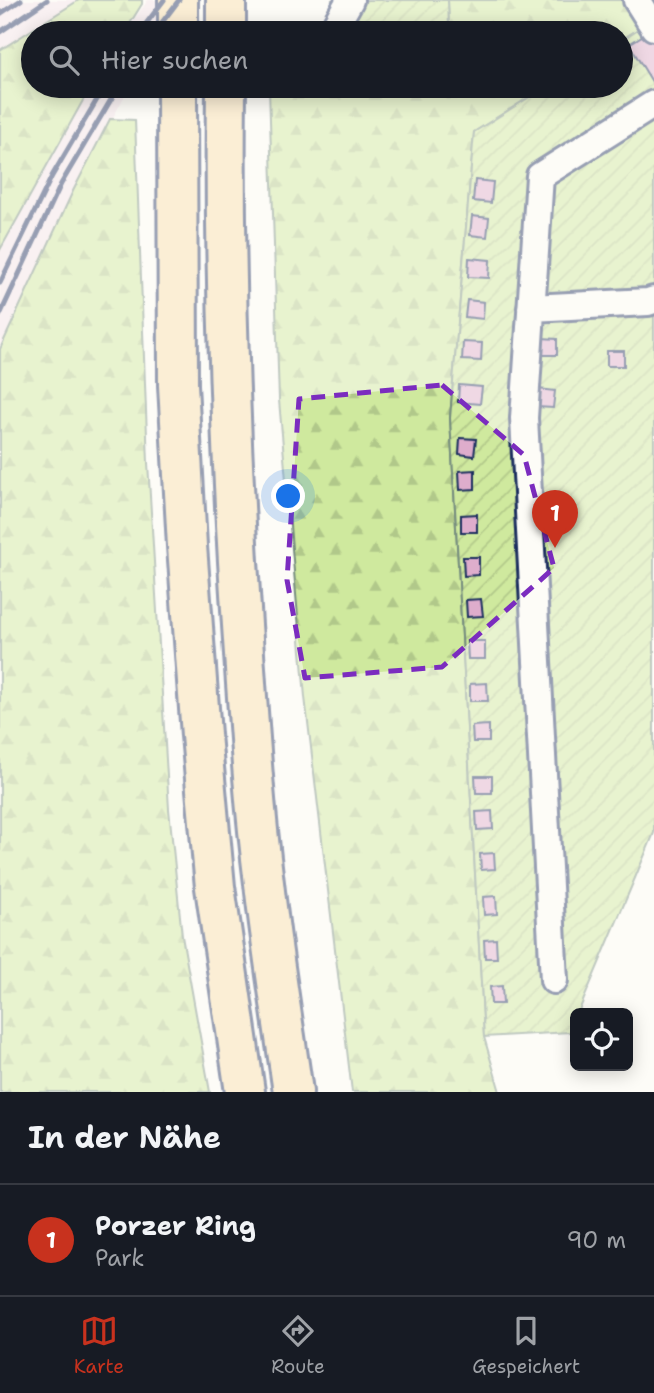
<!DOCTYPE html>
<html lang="de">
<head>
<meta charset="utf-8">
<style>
  :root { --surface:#171b24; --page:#20242c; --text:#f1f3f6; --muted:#9ea1a6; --line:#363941; --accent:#c8321e }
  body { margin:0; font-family:"Shantell Sans",sans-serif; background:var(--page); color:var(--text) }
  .controls { position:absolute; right:21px; bottom:21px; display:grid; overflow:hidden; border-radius:10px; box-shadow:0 4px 18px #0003 }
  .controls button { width:63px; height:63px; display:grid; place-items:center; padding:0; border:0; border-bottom:2px solid var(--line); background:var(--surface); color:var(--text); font:35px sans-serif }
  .you { position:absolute; left:289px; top:497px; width:24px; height:24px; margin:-18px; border:5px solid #fff; border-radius:50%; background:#1a73e8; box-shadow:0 0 0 10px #1a73e833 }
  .badge { display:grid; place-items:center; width:46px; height:46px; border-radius:50%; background:var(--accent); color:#fff; font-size:23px; font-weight:700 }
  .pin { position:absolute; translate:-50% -58px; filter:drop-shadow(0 2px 4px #0008) }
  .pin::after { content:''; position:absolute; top:37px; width:24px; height:21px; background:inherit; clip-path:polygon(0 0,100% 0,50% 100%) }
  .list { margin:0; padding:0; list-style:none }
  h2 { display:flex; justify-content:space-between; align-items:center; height:91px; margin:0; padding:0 28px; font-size:30px }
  h2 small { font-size:23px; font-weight:400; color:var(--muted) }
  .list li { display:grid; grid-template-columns:46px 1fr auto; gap:21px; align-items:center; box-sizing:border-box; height:112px; padding:0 28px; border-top:2px solid var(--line) }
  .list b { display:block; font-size:26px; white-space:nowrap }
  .list p { margin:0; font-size:23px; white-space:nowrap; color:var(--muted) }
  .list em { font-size:23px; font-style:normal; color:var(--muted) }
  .icon { flex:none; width:38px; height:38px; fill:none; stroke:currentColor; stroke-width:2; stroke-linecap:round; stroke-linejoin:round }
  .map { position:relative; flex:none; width:654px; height:1092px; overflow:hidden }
  .search { position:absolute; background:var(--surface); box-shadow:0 4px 18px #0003; left:21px; right:21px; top:21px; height:77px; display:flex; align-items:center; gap:18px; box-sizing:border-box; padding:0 24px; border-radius:38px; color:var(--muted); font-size:26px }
  .sheet { height:203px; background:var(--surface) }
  nav { display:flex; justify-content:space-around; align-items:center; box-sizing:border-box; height:98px; border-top:2px solid var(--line); background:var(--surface); font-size:19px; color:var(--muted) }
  nav a { display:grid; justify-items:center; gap:4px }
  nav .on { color:var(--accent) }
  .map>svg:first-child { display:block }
</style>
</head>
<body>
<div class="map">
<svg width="654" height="1092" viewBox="0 0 654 1092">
  <defs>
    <pattern id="forest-firs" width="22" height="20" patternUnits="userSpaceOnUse" patternTransform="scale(1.75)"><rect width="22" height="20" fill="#cfe99e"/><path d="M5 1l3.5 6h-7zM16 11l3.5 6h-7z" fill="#b1c88a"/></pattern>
    <pattern id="garden-furrows" width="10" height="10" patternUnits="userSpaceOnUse" patternTransform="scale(1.75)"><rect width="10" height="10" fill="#cfe99e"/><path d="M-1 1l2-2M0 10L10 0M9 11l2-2" fill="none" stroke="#b1c88a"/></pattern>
  </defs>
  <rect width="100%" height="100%" fill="#fdfcf7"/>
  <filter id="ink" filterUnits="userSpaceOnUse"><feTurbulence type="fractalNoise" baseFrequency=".0143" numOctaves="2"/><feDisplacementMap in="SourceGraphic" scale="14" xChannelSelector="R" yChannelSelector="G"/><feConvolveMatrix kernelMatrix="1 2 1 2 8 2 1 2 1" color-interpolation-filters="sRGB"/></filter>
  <g filter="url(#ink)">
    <path fill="#f4e4ea" d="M0,0H79L0,50Z
      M148,0H192L166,33H124Z
      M91,86H130L73,191L0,349V250Z"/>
    <path fill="url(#forest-firs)" stroke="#758c7e" stroke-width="2" d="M79,0H142V4L124,33H33V86H91L0,250V50Z
      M448,0H654V19L621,40V33H434L449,28Z
      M278,86H547L474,132L450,418L484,1037L500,1092H352L305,697L279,400L269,89Z
      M110,119L135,120L148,463L169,809L182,936L210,1092H0V349L73,191Z"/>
    <path fill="url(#garden-furrows)" stroke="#758c7e" stroke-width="2" d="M332,0H448L449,28L434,33H339Z
      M654,19V833L578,1013H575L570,1032L484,1037L450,418L474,132L547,86H621V40Z"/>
    <path fill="#deadcc" stroke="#1b2f5e" stroke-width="2" d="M650,31L654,38V85L629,44Z
      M475,180L493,182L491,203L473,201Z
      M472,216L489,218L487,237L470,235Z
      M469,258L490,260L489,278L468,277Z
      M467,300L484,302L483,319L465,317Z
      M541,338L557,339V355H540Z
      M463,342L482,343L481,361L462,360Z
      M607,351H624V366H607Z
      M459,385L482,387L480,404L458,402Z
      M538,389L555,391L553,408L537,407Z
      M460,438L476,439L474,456L459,454Z
      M475,470V489L460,490L459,471Z
      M477,514V532H461V515Z
      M463,557H479V575L464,576Z
      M481,599L483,616L467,617L466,600Z
      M467,641H485V659H468Z
      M487,683L488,701H470V684Z
      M489,725V742H473L472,726Z
      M475,776H492V793H476Z
      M492,811L493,829L477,830L476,812Z
      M494,853L495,869L481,870L480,854Z
      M496,896L497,914L484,915L483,897Z
      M496,939L497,958H485L484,940Z
      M502,986L503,1004H491L490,987Z"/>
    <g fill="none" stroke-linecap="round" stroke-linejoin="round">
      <defs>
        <path id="minor" d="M637,0L654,27
          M337,23L350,0
          M531,308L648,302L654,300
          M554,980L524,418L540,176L654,104"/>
        <path id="highway" d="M178,33V0
          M226,33V0
          M177,86L178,385L187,546L201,735L215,887L245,1092
          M226,86C224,266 230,445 242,625C248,710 253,797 264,883C272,953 283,1022 293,1092"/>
      </defs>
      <use href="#minor" stroke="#1b2f5e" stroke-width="32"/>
      <use href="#highway" stroke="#1b2f5e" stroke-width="44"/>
      <use href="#minor" stroke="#fdfcf7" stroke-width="26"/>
      <use href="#highway" stroke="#f8deab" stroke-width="38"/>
      <path stroke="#1b2f5e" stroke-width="5" d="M0,14L21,0
        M0,32L47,0
        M139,33L164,0
        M154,33L179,0
        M0,283L52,176L105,86
        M0,315L61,184L119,86"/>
    </g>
  </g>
  <path d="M0 0H654V1092H0ZM442,385L524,455L554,568L442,667L305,678L287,580L299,399Z" fill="#fdfcf7" fill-opacity=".55" fill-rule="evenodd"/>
  <path fill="none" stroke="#7b2cbf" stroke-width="5" stroke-dasharray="14 9" stroke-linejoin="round" d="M442,385L524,455L554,568L442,667L305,678L287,580L299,399Z"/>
</svg>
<div class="controls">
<button><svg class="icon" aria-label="locate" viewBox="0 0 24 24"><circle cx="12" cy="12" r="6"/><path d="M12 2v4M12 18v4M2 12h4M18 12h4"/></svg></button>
</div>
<div class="you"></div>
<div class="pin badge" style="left:555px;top:548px">1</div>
<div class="search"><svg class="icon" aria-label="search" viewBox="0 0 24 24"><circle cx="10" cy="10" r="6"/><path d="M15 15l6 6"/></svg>Hier suchen</div>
</div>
<section class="sheet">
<h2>In der Nähe<small></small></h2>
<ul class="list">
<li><span class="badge">1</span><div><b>Porzer Ring</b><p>Park</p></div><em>90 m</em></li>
</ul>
</section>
<nav>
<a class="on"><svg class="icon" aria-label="map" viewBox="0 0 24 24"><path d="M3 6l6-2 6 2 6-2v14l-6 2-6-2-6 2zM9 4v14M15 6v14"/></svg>Karte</a>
<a><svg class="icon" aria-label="directions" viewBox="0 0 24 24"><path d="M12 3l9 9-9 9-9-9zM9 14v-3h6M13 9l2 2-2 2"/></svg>Route</a>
<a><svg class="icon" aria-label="saved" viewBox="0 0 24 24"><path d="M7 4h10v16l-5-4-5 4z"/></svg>Gespeichert</a>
</nav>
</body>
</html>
